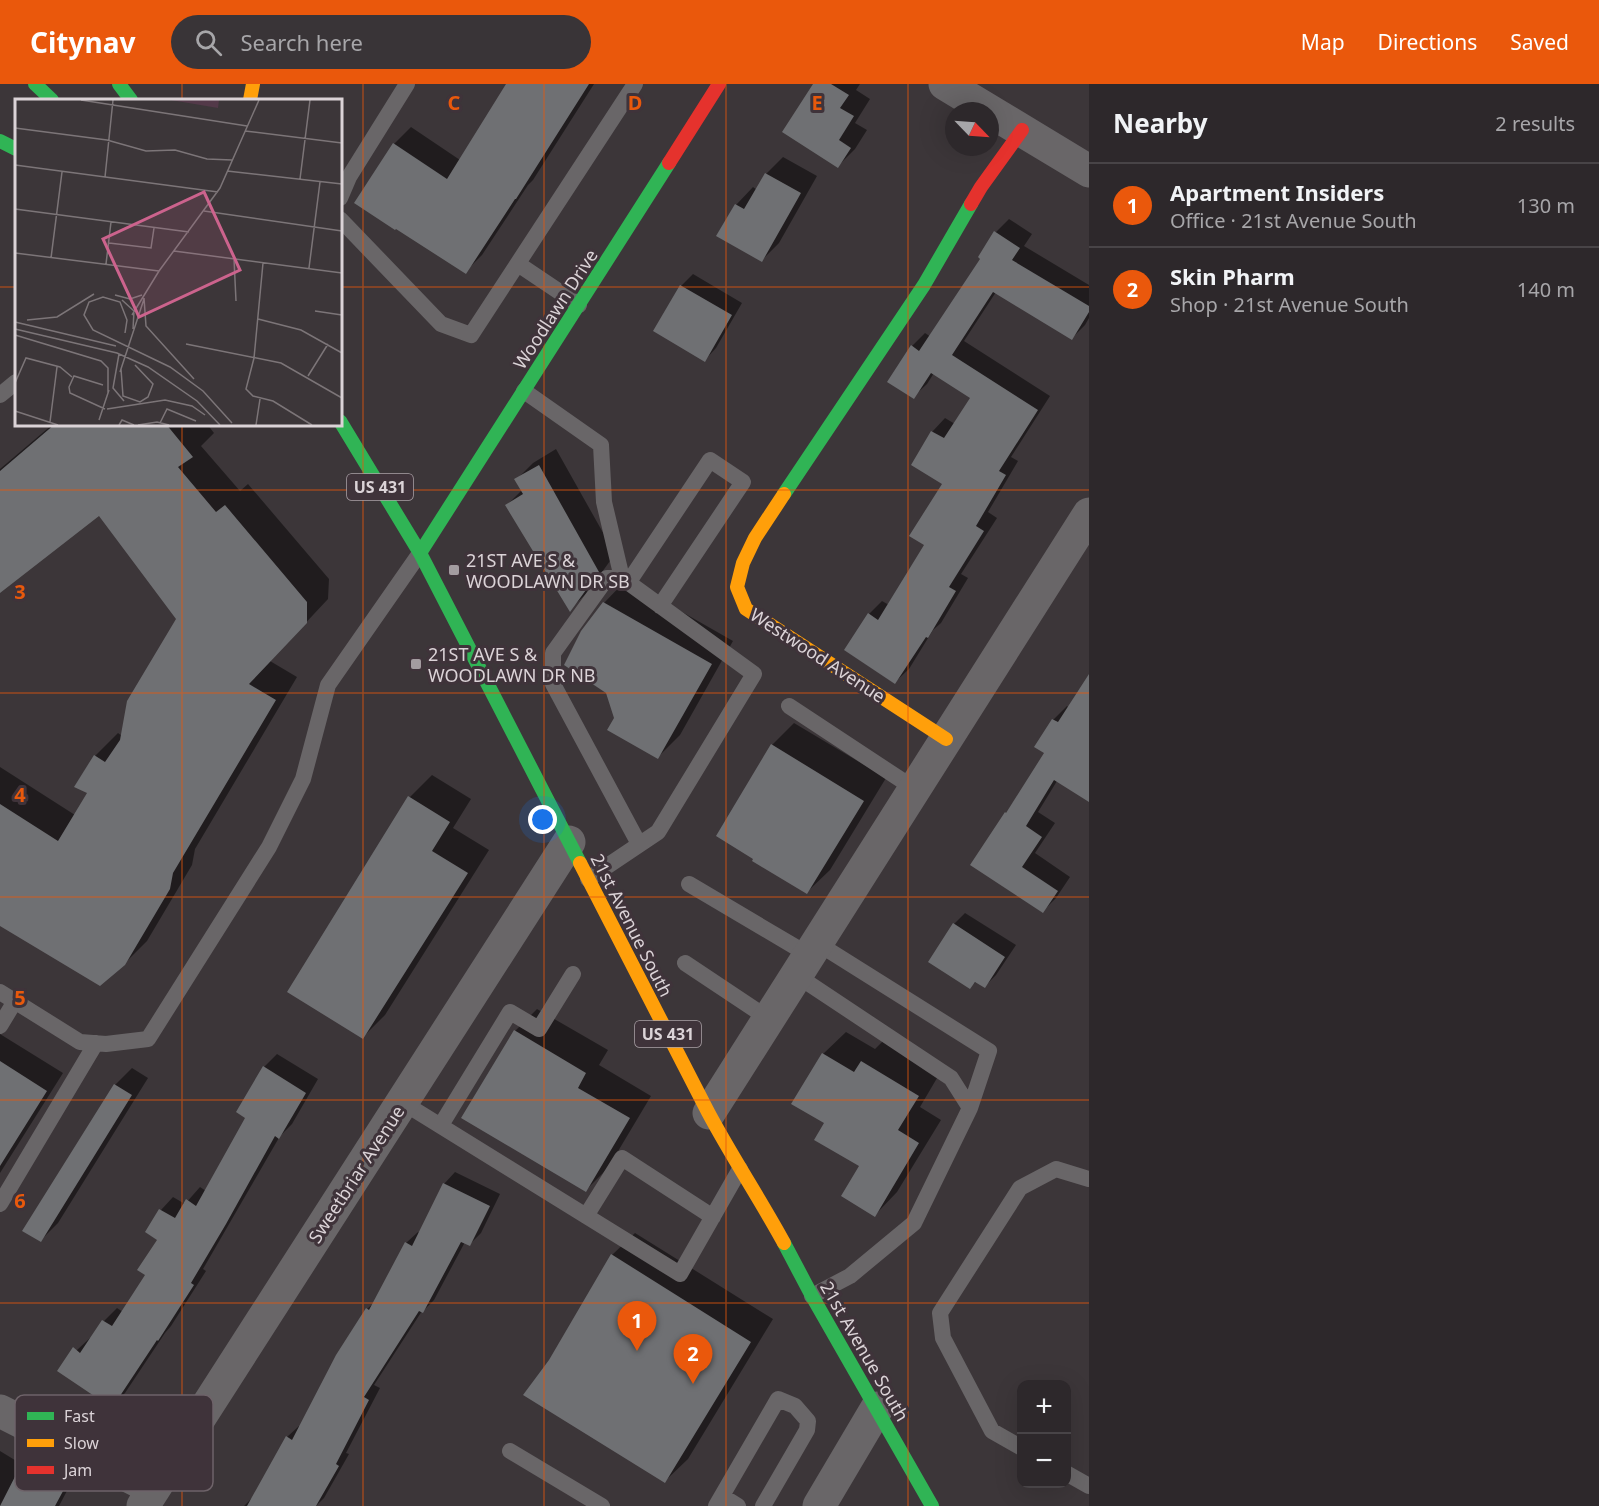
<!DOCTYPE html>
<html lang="en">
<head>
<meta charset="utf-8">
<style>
  :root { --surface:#2d282b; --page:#393437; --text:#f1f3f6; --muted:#a7a6a9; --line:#484447; --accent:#ea580c }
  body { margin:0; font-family:"Noto Sans",sans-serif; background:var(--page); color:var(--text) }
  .controls { position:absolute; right:18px; bottom:18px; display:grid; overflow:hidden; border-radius:12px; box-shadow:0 6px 24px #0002 }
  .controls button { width:54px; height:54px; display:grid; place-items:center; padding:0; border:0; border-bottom:2px solid var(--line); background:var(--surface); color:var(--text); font:30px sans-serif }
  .compass { position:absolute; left:945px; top:18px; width:54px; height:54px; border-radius:50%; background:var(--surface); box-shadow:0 6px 24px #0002; rotate:115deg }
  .you { position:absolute; left:543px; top:736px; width:21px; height:21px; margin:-15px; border:4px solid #fff; border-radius:50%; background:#1a73e8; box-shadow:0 0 0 9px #1a73e833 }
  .badge { display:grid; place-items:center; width:39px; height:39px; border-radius:50%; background:var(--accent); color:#fff; font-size:20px; font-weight:700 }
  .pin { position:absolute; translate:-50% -50px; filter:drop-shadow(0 2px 3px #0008) }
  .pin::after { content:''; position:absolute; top:32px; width:21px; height:18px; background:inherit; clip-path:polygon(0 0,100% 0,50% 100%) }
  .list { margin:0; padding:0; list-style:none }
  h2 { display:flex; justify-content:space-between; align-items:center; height:78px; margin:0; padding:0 24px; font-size:26px }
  h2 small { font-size:20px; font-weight:400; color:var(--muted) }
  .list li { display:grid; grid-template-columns:39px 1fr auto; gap:18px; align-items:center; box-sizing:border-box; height:84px; padding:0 24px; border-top:2px solid var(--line) }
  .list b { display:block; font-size:22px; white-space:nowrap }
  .list p { margin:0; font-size:20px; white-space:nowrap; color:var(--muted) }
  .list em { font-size:20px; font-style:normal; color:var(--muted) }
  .icon { flex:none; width:33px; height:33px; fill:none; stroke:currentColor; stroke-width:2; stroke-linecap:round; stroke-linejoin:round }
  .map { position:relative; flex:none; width:1089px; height:1422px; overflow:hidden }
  header { display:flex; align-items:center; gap:36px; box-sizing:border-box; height:84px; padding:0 30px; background:var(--accent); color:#fff }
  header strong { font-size:28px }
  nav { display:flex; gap:33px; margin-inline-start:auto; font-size:21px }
  .search { width:420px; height:54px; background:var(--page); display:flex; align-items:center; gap:15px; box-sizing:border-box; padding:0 21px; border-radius:33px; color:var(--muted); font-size:22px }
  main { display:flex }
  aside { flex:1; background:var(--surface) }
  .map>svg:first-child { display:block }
</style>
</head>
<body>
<header>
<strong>Citynav</strong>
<div class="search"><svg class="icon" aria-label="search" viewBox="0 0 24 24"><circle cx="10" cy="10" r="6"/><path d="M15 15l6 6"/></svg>Search here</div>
<nav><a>Map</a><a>Directions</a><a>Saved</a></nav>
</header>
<main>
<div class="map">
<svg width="1089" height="1422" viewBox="0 0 1089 1422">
  <rect width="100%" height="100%" fill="#3c3639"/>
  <path fill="#0007" d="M508,0H594L533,96L528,101L482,171L465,188L394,60L411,43L460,76Z
    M815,0H860L856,6L870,15L855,39L867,46L855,65L838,82Z
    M783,73L817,92L779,159L762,176L718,151L736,121L753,103L757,106L766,90Z
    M1009,135L1032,150L1024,162L1089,201V234L1085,241L1072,254L996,208L964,257L1050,312L1011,373L1018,377L988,428L997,434L961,490L968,494L941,539L933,546L909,585L895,598L869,530L882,517L889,521L926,461L944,399L932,348L945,334L955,340L972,313L934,289L927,300L913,313L912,262L925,249L931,253L983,175L996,148Z
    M693,190L742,219L716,264L705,276L655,247L681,202Z
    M53,340H207L214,349L201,362L240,407L248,400L329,495L328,515L270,577L297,593L195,765L192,781L147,857L124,880L0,840V683L75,731L89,709L76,702L95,672L118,649L122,652L178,535L99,430L0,507V385Z
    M556,365L615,470L587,509L570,525L507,421L522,406L516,396L533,379Z
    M626,496L733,557L680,651L658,673L615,634L604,519Z
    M1089,593V715L1057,697L1038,728L1055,739L1035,769L1070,793L1056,814L1042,828L972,781L1046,669L1036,663L1053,636L1067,622L1069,624Z
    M794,639L886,694L830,786L807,808L772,661Z
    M432,691L471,715L453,744L489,766L385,931L363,953L410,713Z
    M965,829L1016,861L996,891L985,902L977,897L970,903L954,840Z
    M537,925L608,966L599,981L651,1012L608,1084L586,1106L515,947Z
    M846,948L875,965L884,956L940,989L920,1023L941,1036L897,1108L875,1131L861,1082L826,1039L823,970Z
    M0,950L63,989L0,1089Z
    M277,970L318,995L292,1040L280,1052L203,1185L206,1187L171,1242L165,1249L125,1309L112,1322L64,1290L77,1266L90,1254H92L104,1237L117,1224L123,1228L147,1191L159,1155L147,1148L161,1126L173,1113L185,1120L200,1103L206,1107L247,1033L264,983Z
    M132,984L148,994L58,1139L41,1156L24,1146L115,1001Z
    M455,1088L500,1110L481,1149L470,1160L465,1158L434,1216L423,1227H422L374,1301L380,1304L346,1369L349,1370L324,1414L316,1422H244L254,1412L287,1353L299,1342L300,1343L367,1225L376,1217L406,1159L418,1148L420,1149L444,1100Z
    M635,1149L773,1235L688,1375L665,1397L550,1276L612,1171Z
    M38,1363L79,1384L59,1422H0V1367L23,1381L26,1374Z"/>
  <path fill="#6f7073" d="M506,0H589L516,115H515L466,190L396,145L395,146L354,119L393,59L447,95Z
    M813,0H831L849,11L840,24L854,32L839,56L851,64L838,84L782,48Z
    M765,89L801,109L762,178L716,152L735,120L744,125Z
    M994,147L1020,164L1012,176L1089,222V228L1072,256L993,208L952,271L1038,326L999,387L1006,391L976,442L984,447L949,503L956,507L928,554L926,553L895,600L844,566L868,529L878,536L924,461L909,452L942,400L911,381L931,347L944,354L970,314L931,289L914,315L887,298L911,261L919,267L980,175L978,173Z
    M680,201L732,231L705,278L653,247Z
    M55,340H166L193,373L178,383L216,428L225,421L307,518V539L249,600L276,616L173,789L170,805L125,881L100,902L0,842V720L58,757L87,709L74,703L94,671L105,678L120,656L127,617L176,535L99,432L0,509V387Z
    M539,381L599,488L570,528L505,421L523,410L514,395Z
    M603,518L712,580L658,675L607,646L614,634L606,609L564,581L581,547Z
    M1089,590V718L1054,696L1026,742L1042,753L1022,783L1058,807L1043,829L970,781L1005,728L1006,729L1044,669L1034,663L1052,635L1058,638Z
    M771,660L864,717L807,810L752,777L753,775L716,752Z
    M408,712L450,738L432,767L468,789L363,955L287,908Z
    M953,839L1005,873L985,904L975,898L970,905L928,878Z
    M514,946L586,989L578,1004L630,1034L586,1108L461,1034Z
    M822,969L854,988L861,977L919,1012L898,1046L919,1059L875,1133L841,1112L859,1082L814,1056L824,1039L791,1020Z
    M0,977L47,1007L0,1082Z
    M263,982L306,1009L279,1055L275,1052L226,1140L191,1199L194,1201L158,1257L157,1256L112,1324L57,1287L73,1263L80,1269L102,1236L112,1242L145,1191L137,1186L157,1156L145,1148L159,1125L175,1134L186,1115L196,1122L245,1034L236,1028Z
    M114,1000L132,1011L41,1158L22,1147Z
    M443,1099L490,1122L470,1162L461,1158L423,1229L419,1227L364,1313L369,1316L336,1380L339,1382L316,1422H247L286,1352L292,1356L336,1271L366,1224L369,1226L405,1158L412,1162Z
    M611,1170L751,1258L665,1399L523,1311L549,1276Z
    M25,1373L69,1396L55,1422H0Z"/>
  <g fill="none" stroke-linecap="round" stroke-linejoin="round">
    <path stroke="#696668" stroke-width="16" d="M340,114L349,93L407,0
      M340,135L441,240L471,251L635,0
      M518,180L579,221
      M524,307L601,361L604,418L622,494
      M0,311L16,298
      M628,499L710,376L743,398L660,522
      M789,622L915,705
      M588,795L658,748L754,590L622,494H607L553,569V600L639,760
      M689,800L809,871
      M817,859L989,967L970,1024
      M685,879L769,935
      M796,891L951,994L970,1024L914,1139L850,1192L812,1212
      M0,908L80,958L106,960L148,955L269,763L303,695L328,601L420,469
      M0,942L15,917
      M402,1018L680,1190L740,1085
      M441,1041L510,928L539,945L573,890
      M0,1120L96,959
      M586,1132L622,1074L713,1133
      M1022,1364L992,1347L943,1254L940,1229L1020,1104L1056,1085L1089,1095
      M510,1367L602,1422
      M1066,1389L1089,1402
      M722,1412L738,1422
      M716,1422L778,1315L795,1322L808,1337L807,1346L763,1422"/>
    <path stroke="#696668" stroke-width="33" d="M945,0L1089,87
      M709,1029L1089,430
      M0,1327L154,1405
      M143,1422L569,758
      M819,1422L877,1324"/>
    <path stroke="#30b455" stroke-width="14" d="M35,0L52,16
      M119,0L131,16
      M0,57L16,65
      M340,337L420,469L580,779
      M784,410L924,201L971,120
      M420,469L669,79
      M784,1159L812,1212L932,1422"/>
    <path stroke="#ff9f0a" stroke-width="14" d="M250,16L253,0
      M784,410L755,454L743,479L737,503L746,525L946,655
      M580,779C623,862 665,945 708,1028C732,1073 760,1115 784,1159"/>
    <path stroke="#e5322d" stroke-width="14" d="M669,79L719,0
      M971,120L981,103L1022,46"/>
  </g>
  <path fill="none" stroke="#e8590c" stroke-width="1.5" stroke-opacity="0.55" d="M182,0V16M363,0V1422M544,0V1422M726,0V1422M908,0V1422M0,203H16M340,203H1089M182,340V1422M0,406H1089M0,609H1089M0,813H1089M0,1016H1089M0,1219H1089"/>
  <g fill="#a39ca0" stroke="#3f333a" stroke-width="2">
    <rect x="448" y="480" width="12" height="12" rx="3"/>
    <rect x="410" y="574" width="12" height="12" rx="3"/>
  </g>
  <g text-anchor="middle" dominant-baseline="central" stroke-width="6" stroke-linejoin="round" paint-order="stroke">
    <g fill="#3f333a" stroke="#aca3a8" stroke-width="1.5">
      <rect x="347" y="390" width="66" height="26" rx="4.5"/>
      <rect x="635" y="937" width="66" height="26" rx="4.5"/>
    </g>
    <g font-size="16" font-weight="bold" fill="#dbd3d7">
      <text x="380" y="403">US 431</text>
      <text x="668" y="950">US 431</text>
    </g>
    <g font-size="18" fill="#dbd3d7" stroke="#3f333a">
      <text transform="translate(555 225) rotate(-57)">Woodlawn Drive</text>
      <text transform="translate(818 571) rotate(33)">Westwood Avenue</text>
      <text transform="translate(632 841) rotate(63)">21st Avenue South</text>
      <text transform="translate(356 1090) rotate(-57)">Sweetbriar Avenue</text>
      <text transform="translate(865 1267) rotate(60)">21st Avenue South</text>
    </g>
    <g font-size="18" fill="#dbd3d7" stroke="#3f333a" text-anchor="start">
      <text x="466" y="476">21ST AVE S &amp;<tspan x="466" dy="21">WOODLAWN DR SB</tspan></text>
      <text x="428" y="570">21ST AVE S &amp;<tspan x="428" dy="21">WOODLAWN DR NB</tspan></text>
    </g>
  </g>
  <g transform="translate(15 15)">
    <rect width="327" height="327" fill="#3c3639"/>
    <path d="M156,1H204L203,9Z" fill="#533949"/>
    <path fill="none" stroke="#7c7578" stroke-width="1.5" d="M66,1L232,27M0,29L92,41L131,52L160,51L192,60L217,61M230,32L327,44M0,66L203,93M212,72L327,85M90,78L98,1M285,80L295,1M0,110L174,133M189,112L327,132M94,144L136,149L139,129M159,152L327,174M0,154L144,172M36,159L47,73M219,160L221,202M248,164L239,259L231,290L238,297L258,302L297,326M91,165L96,123M294,169L305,83M100,196L115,200L127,196M129,199L131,227L179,280M107,201L119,212L118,230M300,212L327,216M117,216L144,172L205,89L244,1M243,220L286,231L327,254M12,221L42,218L79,195M0,223L101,247M0,230L102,254L133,268L182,302L205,326M110,234L112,221L105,203L88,198L74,203L69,216L78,231L155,268L188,292L217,324M0,236L86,262L93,269V294M171,245L266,264L327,299M104,255L98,289L109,302M106,270L108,297L125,303L133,298L138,285L120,266M105,273L129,200M293,277L313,245M0,284L11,259L45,268L57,278M88,286L59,277L54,288L55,294L90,310M92,310L150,301L177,307L190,316M0,312L43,326M84,321L94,291M35,323L42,268M145,324L152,310L181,322M104,326L107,321L119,326M123,326L142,323L154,326M241,326L245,300"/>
    <path fill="#cc638d" fill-opacity="0.15" stroke="#cc638d" stroke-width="3" d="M189,93L225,171L124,218L88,140Z"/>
    <rect width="327" height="327" fill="none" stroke="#dbd3d7" stroke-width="3"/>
  </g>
  <rect x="15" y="1311" width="198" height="96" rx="9" fill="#3f333a" stroke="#6e6369" stroke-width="1.5"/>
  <rect x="27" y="1328" width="27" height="8" fill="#30b455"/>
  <rect x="27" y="1355" width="27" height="8" fill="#ff9f0a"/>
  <rect x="27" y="1382" width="27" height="8" fill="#e5322d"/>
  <g font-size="16" fill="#dbd3d7">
    <text x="64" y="1338">Fast</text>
    <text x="64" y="1365">Slow</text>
    <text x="64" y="1392">Jam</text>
  </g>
  <g font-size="20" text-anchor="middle" font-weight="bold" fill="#e8590c" stroke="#3f333a" stroke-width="6" stroke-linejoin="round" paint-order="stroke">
    <text x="454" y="26">C</text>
    <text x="635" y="26">D</text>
    <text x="817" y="26">E</text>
    <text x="20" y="515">3</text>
    <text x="20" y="718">4</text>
    <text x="20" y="921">5</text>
    <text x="20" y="1124">6</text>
  </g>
</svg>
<div class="controls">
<button>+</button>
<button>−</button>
</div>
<svg class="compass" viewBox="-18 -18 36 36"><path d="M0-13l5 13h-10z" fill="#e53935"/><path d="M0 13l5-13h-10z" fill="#a7a6a9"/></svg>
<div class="you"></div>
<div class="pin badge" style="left:637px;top:1267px">1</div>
<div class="pin badge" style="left:693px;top:1300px">2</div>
</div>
<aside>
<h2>Nearby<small>2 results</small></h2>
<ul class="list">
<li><span class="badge">1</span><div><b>Apartment Insiders</b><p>Office · 21st Avenue South</p></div><em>130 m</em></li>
<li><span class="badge">2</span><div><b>Skin Pharm</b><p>Shop · 21st Avenue South</p></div><em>140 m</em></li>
</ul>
</aside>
</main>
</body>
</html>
